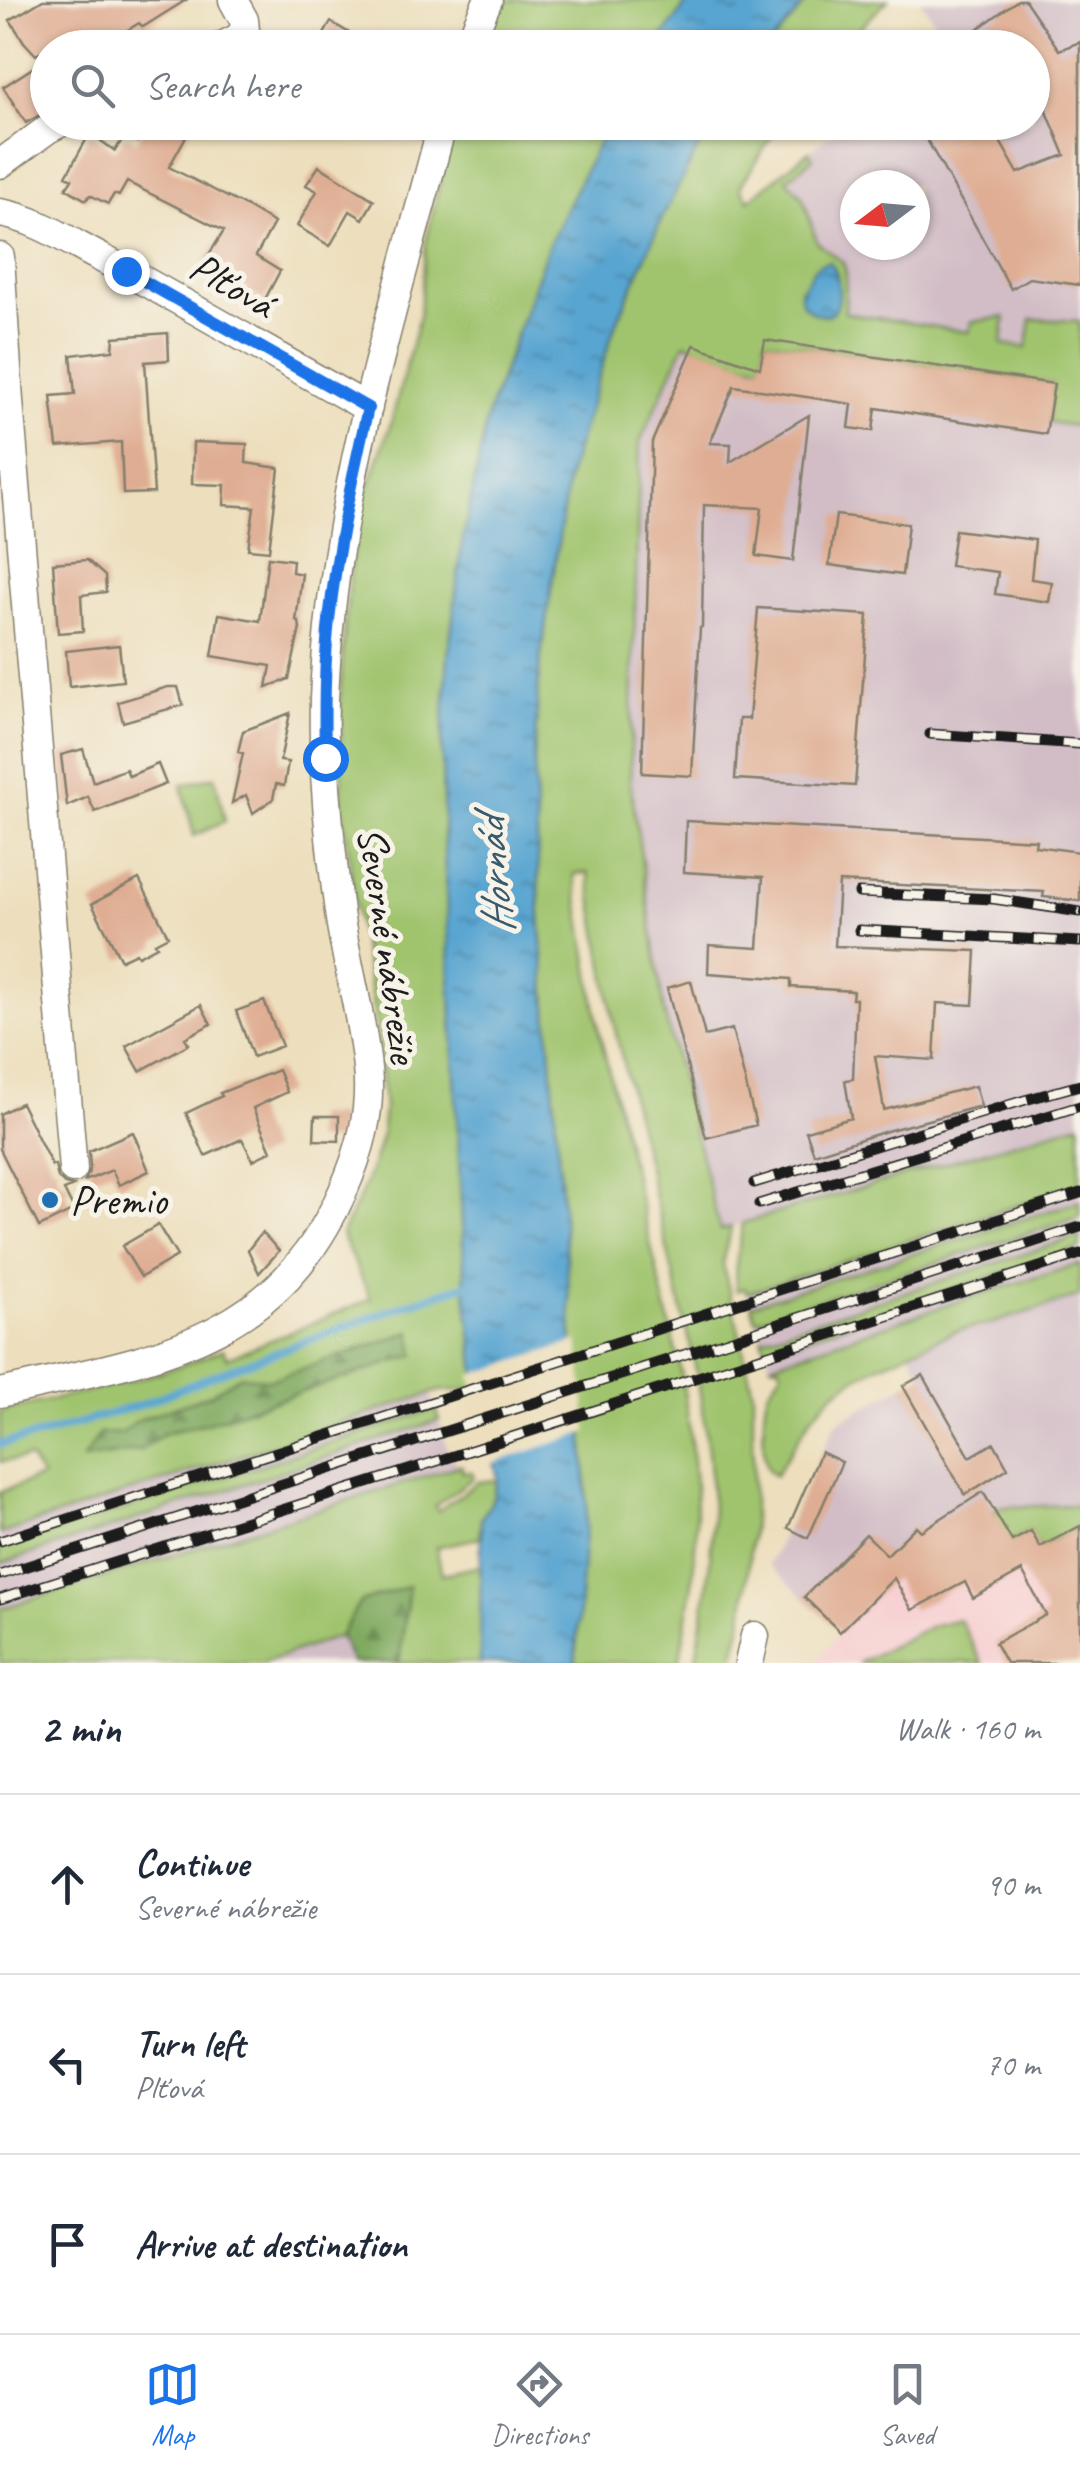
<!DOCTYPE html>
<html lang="en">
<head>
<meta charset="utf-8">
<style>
  :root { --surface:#fff; --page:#f2f2f3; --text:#1f2937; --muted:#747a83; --line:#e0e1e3; --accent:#1a73e8 }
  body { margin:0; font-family:Caveat,sans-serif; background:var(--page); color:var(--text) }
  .compass { position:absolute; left:840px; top:170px; width:90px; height:90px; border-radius:50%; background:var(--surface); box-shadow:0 2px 8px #0004; rotate:254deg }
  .stop { position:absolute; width:30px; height:30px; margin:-22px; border:8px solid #1a73e8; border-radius:50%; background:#fff }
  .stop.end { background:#1a73e8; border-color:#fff; box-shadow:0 2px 10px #0008 }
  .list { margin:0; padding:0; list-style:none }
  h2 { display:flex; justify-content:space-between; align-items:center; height:130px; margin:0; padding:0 40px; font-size:42px }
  h2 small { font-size:32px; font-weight:400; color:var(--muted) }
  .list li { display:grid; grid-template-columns:65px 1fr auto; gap:30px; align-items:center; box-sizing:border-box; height:180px; padding:0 40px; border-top:2px solid var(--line) }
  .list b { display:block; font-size:38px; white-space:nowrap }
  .list p { margin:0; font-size:32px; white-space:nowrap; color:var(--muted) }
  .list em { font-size:32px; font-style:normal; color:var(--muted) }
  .icon { flex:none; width:55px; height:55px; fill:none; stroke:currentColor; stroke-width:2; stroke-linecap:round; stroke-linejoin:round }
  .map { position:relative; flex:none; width:1080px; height:1663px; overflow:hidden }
  .search { position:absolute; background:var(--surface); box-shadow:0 2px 8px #0004; left:30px; right:30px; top:30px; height:110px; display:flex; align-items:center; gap:25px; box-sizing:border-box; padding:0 35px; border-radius:55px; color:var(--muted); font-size:38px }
  .sheet { height:670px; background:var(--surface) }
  nav { display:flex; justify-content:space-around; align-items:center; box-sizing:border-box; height:140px; border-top:2px solid var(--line); background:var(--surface); font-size:28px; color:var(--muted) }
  nav a { display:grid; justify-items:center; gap:5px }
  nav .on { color:var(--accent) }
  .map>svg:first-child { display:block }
</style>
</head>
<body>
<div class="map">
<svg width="1080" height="1663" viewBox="0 0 1080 1663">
  <defs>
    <pattern id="forest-firs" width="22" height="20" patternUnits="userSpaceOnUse" patternTransform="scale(2.5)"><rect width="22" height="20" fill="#80aa61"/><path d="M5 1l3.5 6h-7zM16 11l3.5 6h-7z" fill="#688a4f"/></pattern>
    <pattern id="water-ripples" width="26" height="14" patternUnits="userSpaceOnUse" patternTransform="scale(2.5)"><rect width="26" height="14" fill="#59a5d1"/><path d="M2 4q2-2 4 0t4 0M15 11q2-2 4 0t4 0" fill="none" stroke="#4986a9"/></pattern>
  </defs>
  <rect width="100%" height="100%" fill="#f7f3e8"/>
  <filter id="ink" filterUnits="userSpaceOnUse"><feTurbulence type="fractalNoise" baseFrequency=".01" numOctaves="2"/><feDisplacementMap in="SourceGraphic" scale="20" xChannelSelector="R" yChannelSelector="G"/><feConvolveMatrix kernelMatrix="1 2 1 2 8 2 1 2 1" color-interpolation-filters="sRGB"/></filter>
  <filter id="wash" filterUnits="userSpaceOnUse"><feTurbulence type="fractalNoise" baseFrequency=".0048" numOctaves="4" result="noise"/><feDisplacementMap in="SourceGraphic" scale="40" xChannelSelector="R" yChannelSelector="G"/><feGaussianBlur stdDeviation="2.25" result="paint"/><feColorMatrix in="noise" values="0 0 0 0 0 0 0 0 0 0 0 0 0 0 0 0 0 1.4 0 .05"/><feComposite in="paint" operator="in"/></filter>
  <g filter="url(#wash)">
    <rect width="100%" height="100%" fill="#eddfbd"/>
    <path fill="#f7cfd2" d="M1080,1508V1663H815L840,1632L919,1553L996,1514L995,1510Z"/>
    <path fill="#d2bdc6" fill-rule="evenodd" d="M920,0H1080V1123L720,1230L664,1012L630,781L640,442L749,200L844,123L1032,122V48L935,47L946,38ZM855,185H915V245H855Z
      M1080,1185V1264L965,1299L770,1364L747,1293Z
      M1080,1296V1508L1077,1505L1000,1507L995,1510L994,1515L918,1554L840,1632L769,1565L836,1423L922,1375L905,1343L993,1323Z
      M431,1394L450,1457L461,1465L0,1609V1534Z
      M340,1636L352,1663H262L305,1649Z"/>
    <path fill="#a0c46e" stroke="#5e7045" stroke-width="2.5" fill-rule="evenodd" d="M488,0H689L656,47L470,48Z
      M808,0H888L841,47L768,48Z
      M453,123H611L595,149L548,247L488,414L462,544L448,657L442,743L444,849L465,1285L478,1389L439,1391L0,1534V1492L42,1477L29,1458L0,1462V1411C76,1394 152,1380 223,1349L227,1358L371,1299L341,1234L360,1197L373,1163L381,1137L384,1110L378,1035L357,916L342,803L340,697L345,622L354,541L362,504L391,423L419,317L426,241ZM410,1332L415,1355L206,1423L165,1433L139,1450L99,1434L121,1433L138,1420L211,1394L241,1376L270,1380Z
      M711,123H780L740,187L749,200L809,151L813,158L787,179L803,198L817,242L843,263L846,272L845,313L969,332L971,322L1005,317L1002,344L1027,348L1031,319L1080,321V427L1048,422L1053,384L765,340L761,365L744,363L685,343L640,442L630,781L664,1012L720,1230L731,1227C730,1240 723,1251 723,1264L753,1392V1522L743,1619L732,1663H695C704,1612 713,1560 712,1509C711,1462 704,1415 696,1370L614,1025L588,873L574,874L599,1030L681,1371C690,1430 699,1489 695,1548C693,1587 686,1625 679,1663H575L587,1506L583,1420L574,1360L540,915L534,760L540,662L569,472L613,331L663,216Z
      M215,776L225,821L194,836L182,785Z
      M1080,1123V1185L747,1293L745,1288L737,1291C732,1268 740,1246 743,1223Z
      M1080,1201V1217L756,1320L751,1305Z
      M1080,1236V1248L766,1350L762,1338Z
      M1080,1264V1296L993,1323L953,1332L878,1366L849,1382L834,1393L812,1416L775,1476C769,1470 768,1471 766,1463C762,1450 762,1402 769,1390C773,1382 779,1378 782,1370L779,1365L770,1364L965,1299Z
      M436,1409L440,1420L0,1564V1548Z
      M461,1465L463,1472H472L474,1477L435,1506L438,1511L478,1482L498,1480L492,1501L481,1519L479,1538L436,1547L442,1574L481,1566L480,1663H399L409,1587L360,1602L340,1636L262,1663H0V1609Z
      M1078,1505L1080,1508V1526L1040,1547L1030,1531L959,1571L996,1514L995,1510L1000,1507Z
      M959,1619L982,1663H858L931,1626Z"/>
    <path fill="url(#forest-firs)" stroke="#4e633e" stroke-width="2.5" d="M411,1332L415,1355L206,1423L165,1433L140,1450L83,1459L99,1434L121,1433L138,1420L211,1394L241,1375L270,1380Z
      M409,1586L399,1663H352L340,1636L360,1602Z"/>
    <path fill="url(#water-ripples)" stroke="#3a6076" stroke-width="2.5" d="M689,0H808L768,47H656Z
      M611,123H711L663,216L613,331L569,472L540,662L534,760L540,915L574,1360L583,1420L587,1506L575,1663H480L481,1519L492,1501L498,1479L478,1389L465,1285L444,849L442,743L448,657L462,544L488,414L548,247L595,149Z
      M830,262C838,272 838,281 839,293C840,329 801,315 800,295C800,286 803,288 807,281C814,269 814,264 830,262Z"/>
    <path fill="#eddfbd" d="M578,1341L588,1432L490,1464L471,1375Z"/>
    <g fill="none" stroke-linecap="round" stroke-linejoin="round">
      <path stroke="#59a5d1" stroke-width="8" d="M0,1444L37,1436L140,1405L219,1373L402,1306L473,1282"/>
    </g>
    <g id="blocks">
      <path fill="#dfad93" d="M43,0H186L143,27L139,23L115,38L112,33L90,45L82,32L48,48L36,55L24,42L10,20Z
        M1018,0H1025L1059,50L1080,42V285L1029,278L1011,289L917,122H989L1018,173L1065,155L1032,76V48H951Z
        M331,22L341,28L374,48H316Z
        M48,58V110L26,123L3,87Z
        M147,122H194L169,167L247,207L274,223L256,256L280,271L264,301L202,265L224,231L127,182L119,196L114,194L108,204L90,195L86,200L66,188L72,179L66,176L90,133L115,151L125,135L137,142Z
        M319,166L374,200L363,219L350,211L330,246L297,226L317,191L306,185Z
        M168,333L169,360L145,362L154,493L123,494L121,442L57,447L51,396L75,394L71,355L113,350L114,337Z
        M765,340L1054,384L1046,434L876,408L873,431L849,428L852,404L734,386L710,443L731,444L730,462L809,415L793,561L756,556L762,508L704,505L702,627L700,628L692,776L642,773L652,442L694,345L760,368Z
        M193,442L247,444L246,463L279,468L269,551L248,549L254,507L224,505L225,485L192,484Z
        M836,515L908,524L902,575L829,565Z
        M955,530L1035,540L1031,579L1052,582L1049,602L995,594L998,572L950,566Z
        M268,557L293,560L292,572L302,574L296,621L299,622L300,628L289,679L267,687L271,666L212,656L219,614L260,621Z
        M87,560L105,576L106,592L81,595L83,631L58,633L53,563Z
        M758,608L868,615L855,786L735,779L739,719H749Z
        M119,645L123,681L69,687L66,651Z
        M168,687H178L183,705L123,722L118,702Z
        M290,713L280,761L288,762L284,786L276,784L273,799L253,813L246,795L232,803L243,753L238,752L243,731Z
        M83,749L93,782L126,769L129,776L158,764L166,784L95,812L88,797L67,806L61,755Z
        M686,821L1036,840L1035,846L1080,852V901L1043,897L1044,892L839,882L835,946L976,951L973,1005L937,1003L934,1060L875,1056L884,1110L975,1086L981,1106L890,1130L814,1154L806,1131L851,1118L845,1080L853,1079L856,999H852L853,991L791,987V979L708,973L709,945L758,948L763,877L684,872Z
        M139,879L168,936L155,943L157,946L138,956L136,953L121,960L92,904Z
        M691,981L705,1036L732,1029L756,1125L706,1138L667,988Z
        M264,1001L282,1046L253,1057L236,1011Z
        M201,1005L211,1024L185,1038L189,1044L140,1071L126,1046Z
        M278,1070L287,1092L253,1108L271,1151L253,1160L242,1139L205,1156L186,1113L222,1096L220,1093Z
        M21,1103L52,1166L55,1165L58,1178L65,1184L73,1186L64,1190L74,1210L39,1227L0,1149V1114Z
        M315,1116H339V1141L314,1140Z
        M133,1132L149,1171L119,1185L112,1170L85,1181L90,1169L89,1151Z
        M158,1225L177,1256L141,1277L122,1246Z
        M262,1232L279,1251L259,1273L248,1250Z
        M923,1375L970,1457L994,1443L1008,1468L965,1495L903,1386Z
        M821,1452L842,1462L808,1538L788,1528Z
        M983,1492L1012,1541L1031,1531L1040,1547L1080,1526V1663H1006L995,1643L1046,1615L1022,1571L973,1598L965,1582L912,1610L894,1578L840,1632L804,1597L866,1534L887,1555L916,1526L921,1531Z"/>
    </g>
  </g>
  <g filter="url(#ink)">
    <use href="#blocks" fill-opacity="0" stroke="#847e6c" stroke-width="2.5"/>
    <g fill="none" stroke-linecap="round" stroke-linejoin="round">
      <defs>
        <path id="street" d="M218,48L238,38L245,30L244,20L233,0
          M467,48L488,0
          M0,164L48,129L62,122
          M0,213C38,219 71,243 105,260C194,307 280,359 368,408
          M0,257L9,401L73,1169
          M0,1393C147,1359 273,1347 342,1193C360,1153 372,1112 367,1068C362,1018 348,969 340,919C330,847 322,773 324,700C331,503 393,312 443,122
          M749,1663L755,1636"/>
      </defs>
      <use href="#street" stroke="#847e6c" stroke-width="31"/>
      <use href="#street" stroke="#fff" stroke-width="28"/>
      <defs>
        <path id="rail" d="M930,734L1080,744
          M859,893L994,899L1080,912
          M859,930L1080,942
          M754,1183L1025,1100L1080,1085
          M759,1204L1080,1106
          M0,1541L1080,1193
          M0,1575L1080,1227
          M0,1599L450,1457L1080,1254"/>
      </defs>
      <use href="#rail" stroke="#1c1c1c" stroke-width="11"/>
      <use href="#rail" stroke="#f7f3e8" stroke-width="8" stroke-dasharray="22" stroke-linecap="butt"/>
    </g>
  </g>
  <g fill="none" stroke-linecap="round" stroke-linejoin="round" filter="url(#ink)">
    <path stroke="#1a73e8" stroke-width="12" d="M126,271L368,408C352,478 337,548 329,620C324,665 324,712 325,758"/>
  </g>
  <circle fill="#1f6fb2" stroke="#f7f3e8" stroke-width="4" cx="50" cy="1200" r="10"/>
  <g text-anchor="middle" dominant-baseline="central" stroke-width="10" stroke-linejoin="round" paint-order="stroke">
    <g font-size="42" fill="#1c1c1c" stroke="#f7f3e8">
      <text transform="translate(232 285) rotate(30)">Plťová</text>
      <text transform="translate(388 945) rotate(82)">Severné nábrežie</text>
    </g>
    <g font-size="42" fill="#1c1c1c" stroke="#f7f3e8" text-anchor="start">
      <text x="70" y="1200">Premio</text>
    </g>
    <g font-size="45" font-style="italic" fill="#375a6d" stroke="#f7f3e8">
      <text transform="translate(494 876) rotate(-95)">Hornád</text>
    </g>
  </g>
</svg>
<svg class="compass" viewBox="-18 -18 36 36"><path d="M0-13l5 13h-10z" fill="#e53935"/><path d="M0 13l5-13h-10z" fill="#747a83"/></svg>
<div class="stop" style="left:325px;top:758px"></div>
<div class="stop end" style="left:126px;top:271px"></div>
<div class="search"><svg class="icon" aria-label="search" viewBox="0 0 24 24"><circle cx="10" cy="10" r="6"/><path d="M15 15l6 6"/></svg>Search here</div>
</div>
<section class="sheet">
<h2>2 min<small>Walk · 160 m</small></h2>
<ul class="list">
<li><svg class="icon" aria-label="ahead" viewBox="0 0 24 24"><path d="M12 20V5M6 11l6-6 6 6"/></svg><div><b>Continue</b><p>Severné nábrežie</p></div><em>90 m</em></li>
<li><svg class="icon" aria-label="left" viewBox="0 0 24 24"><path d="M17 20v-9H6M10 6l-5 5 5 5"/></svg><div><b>Turn left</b><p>Plťová</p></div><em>70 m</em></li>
<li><svg class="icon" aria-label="arrive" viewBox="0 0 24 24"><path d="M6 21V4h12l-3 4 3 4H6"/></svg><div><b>Arrive at destination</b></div></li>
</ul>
</section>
<nav>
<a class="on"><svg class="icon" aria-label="map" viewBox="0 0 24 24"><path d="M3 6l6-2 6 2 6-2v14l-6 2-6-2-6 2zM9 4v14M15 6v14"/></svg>Map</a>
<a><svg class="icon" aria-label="directions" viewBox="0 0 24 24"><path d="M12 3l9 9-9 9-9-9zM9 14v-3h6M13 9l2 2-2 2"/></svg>Directions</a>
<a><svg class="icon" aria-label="saved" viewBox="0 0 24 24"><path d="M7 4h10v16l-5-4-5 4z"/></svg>Saved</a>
</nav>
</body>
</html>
